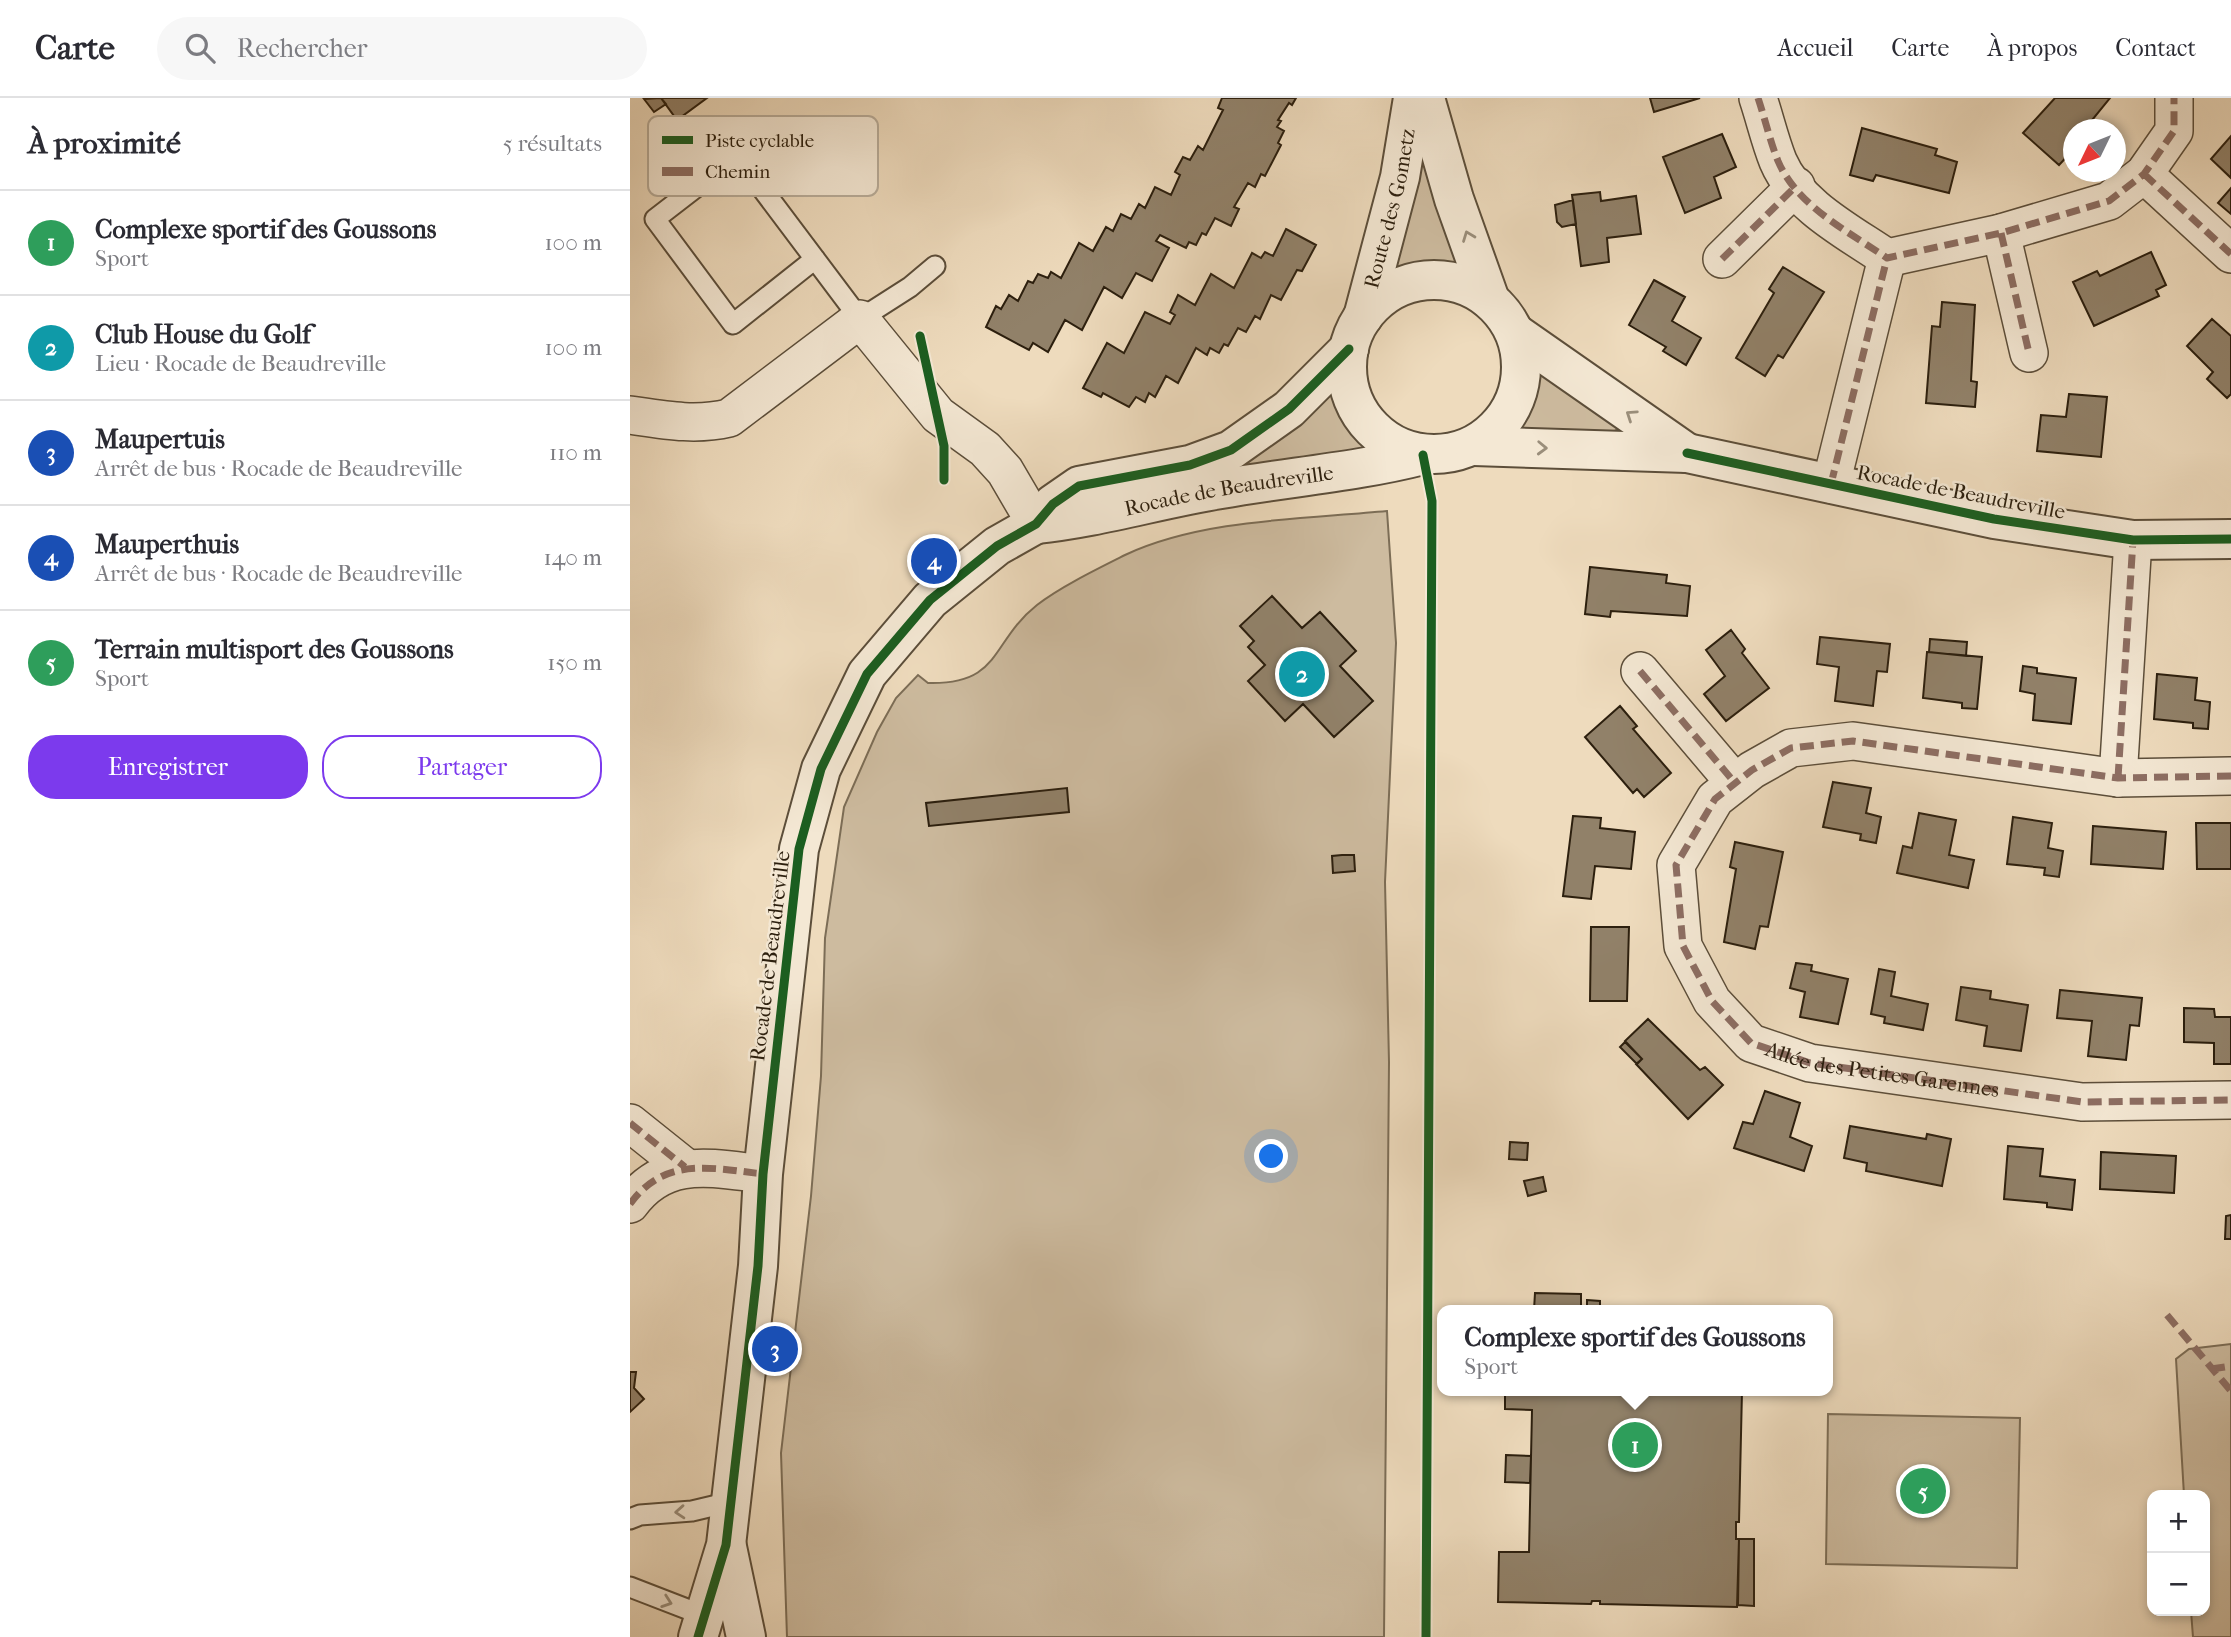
<!DOCTYPE html>
<html lang="fr">
<head>
<meta charset="utf-8">
<style>
  :root { --surface:#fff; --page:#f7f7f7; --text:#2b2b33; --muted:#7c7c81; --line:#e1e1e2; --accent:#7c3aed }
  body { margin:0; font-family:"IM FELL French Canon",serif; background:var(--page); color:var(--text) }
  .controls { position:absolute; right:21px; bottom:21px; display:grid; overflow:hidden; border-radius:14px; box-shadow:0 4px 10px #0003 }
  .controls button { width:63px; height:63px; display:grid; place-items:center; padding:0; border:0; border-bottom:2px solid var(--line); background:var(--surface); color:var(--text); font:35px sans-serif }
  .compass { position:absolute; left:1433px; top:21px; width:63px; height:63px; border-radius:50%; background:var(--surface); box-shadow:0 4px 10px #0003; rotate:227deg }
  .you { position:absolute; left:642px; top:1059px; width:24px; height:24px; margin:-18px; border:5px solid #fff; border-radius:50%; background:#1a73e8; box-shadow:0 0 0 10px #1a73e833 }
  .badge { display:grid; place-items:center; width:46px; height:46px; border-radius:50%; background:var(--accent); color:#fff; font-size:23px; font-weight:700 }
  .pin { position:absolute; translate:-50% -50%; border:4px solid #fff; box-shadow:0 2px 7px #0006 }
  .popup { position:absolute; left:807px; top:1207px; width:396px; height:91px; box-sizing:border-box; display:grid; place-content:center; border-radius:14px; background:var(--surface); filter:drop-shadow(0 2px 5px #0005); font-size:23px; white-space:nowrap; color:var(--muted) }
  .popup b { font-size:26px; color:var(--text) }
  .popup::after { content:''; position:absolute; left:50%; top:100%; margin-left:-14px; border:14px solid transparent; border-top-color:var(--surface) }
  .list { margin:0; padding:0; list-style:none }
  h2 { display:flex; justify-content:space-between; align-items:center; height:91px; margin:0; padding:0 28px; font-size:30px }
  h2 small { font-size:23px; font-weight:400; color:var(--muted) }
  .list li { display:grid; grid-template-columns:46px 1fr auto; gap:21px; align-items:center; box-sizing:border-box; height:105px; padding:0 28px; border-top:2px solid var(--line) }
  .list b { display:block; font-size:26px; white-space:nowrap }
  .list p { margin:0; font-size:23px; white-space:nowrap; color:var(--muted) }
  .list em { font-size:23px; font-style:normal; color:var(--muted) }
  .actions { display:flex; gap:14px; padding:21px 28px }
  .actions a { flex:1; padding:16px 0; border:2px solid var(--accent); border-radius:28px; text-align:center; font-size:24px; color:var(--accent) }
  .actions .main { background:var(--accent); color:#fff }
  .icon { flex:none; width:38px; height:38px; fill:none; stroke:currentColor; stroke-width:2; stroke-linecap:round; stroke-linejoin:round }
  .map { position:relative; flex:none; width:1601px; height:1539px; overflow:hidden }
  header { display:flex; align-items:center; gap:42px; box-sizing:border-box; height:98px; padding:0 35px; background:var(--surface); border-bottom:2px solid var(--line) }
  header strong { font-size:33px }
  nav { display:flex; gap:38px; margin-inline-start:auto; font-size:24px }
  .search { width:490px; height:63px; background:var(--page); display:flex; align-items:center; gap:18px; box-sizing:border-box; padding:0 24px; border-radius:38px; color:var(--muted); font-size:26px }
  main { display:flex }
  aside { flex:1; background:var(--surface) }
  .map>svg:first-child { display:block }
</style>
</head>
<body>
<header>
<strong>Carte</strong>
<div class="search"><svg class="icon" aria-label="search" viewBox="0 0 24 24"><circle cx="10" cy="10" r="6"/><path d="M15 15l6 6"/></svg>Rechercher</div>
<nav><a>Accueil</a><a>Carte</a><a>À propos</a><a>Contact</a></nav>
</header>
<main>
<aside>
<h2>À proximité<small>5 résultats</small></h2>
<ul class="list">
<li><span class="badge" style="background:#2e9e5b">1</span><div><b>Complexe sportif des Goussons</b><p>Sport</p></div><em>100 m</em></li>
<li><span class="badge" style="background:#0f9aa8">2</span><div><b>Club House du Golf</b><p>Lieu · Rocade de Beaudreville</p></div><em>100 m</em></li>
<li><span class="badge" style="background:#1a4fb4">3</span><div><b>Maupertuis</b><p>Arrêt de bus · Rocade de Beaudreville</p></div><em>110 m</em></li>
<li><span class="badge" style="background:#1a4fb4">4</span><div><b>Mauperthuis</b><p>Arrêt de bus · Rocade de Beaudreville</p></div><em>140 m</em></li>
<li><span class="badge" style="background:#2e9e5b">5</span><div><b>Terrain multisport des Goussons</b><p>Sport</p></div><em>150 m</em></li>
</ul>
<div class="actions"><a class="main">Enregistrer</a><a>Partager</a></div>
</aside>
<div class="map">
<svg width="1601" height="1539" viewBox="0 0 1601 1539">
  <rect width="100%" height="100%" fill="#eedbbd"/>
  <filter id="stains"><feTurbulence type="fractalNoise" baseFrequency=".00286" numOctaves="4"/><feColorMatrix values="0 0 0 0 .2 0 0 0 0 .09 0 0 0 0 .02 0 0 0 .5 -.17"/></filter>
  <radialGradient id="worn" r=".72"><stop offset=".6" stop-color="#630" stop-opacity="0"/><stop offset="1" stop-color="#630" stop-opacity=".3"/></radialGradient>
  <path fill="#cdbb9f" stroke="#7c6d56" stroke-width="2" d="M787,35L831,167L798,164L769,170L765,167Z
    M908,274L990,329L982,335H887V329L903,301Z
    M704,293L723,327L744,347V352L452,397Z
    M757,413L766,545L755,784L759,964L754,1539H157L151,1355L181,1098L191,978L195,840L214,709L247,634L266,600L288,577L298,585C372,587 360,544 407,507C430,489 469,470 495,457C571,421 675,421 757,413Z
    M1601,1246V1539H1563L1561,1513H1575V1397H1554L1546,1261L1559,1251Z
    M1198,1316L1390,1320L1387,1470L1196,1466Z"/>
  <path fill="#918169" stroke="#2c1f0e" stroke-width="2" d="M31,0H77L47,22Z
    M31,0L36,6L24,14L14,1Z
    M592,0H666L662,7L659,5L648,22L651,23L647,29L654,33L648,45L651,47L635,78L631,76L625,89L618,85L604,109L609,111L601,128L585,120L576,137L572,135L566,147L559,144L556,150L530,137L526,143L539,150L522,183L506,175L492,200L474,189L452,232L435,222L418,254L403,245L399,252L356,229L366,208L371,211L379,197L388,203L398,183L403,185L408,176L418,180L421,174L431,180L449,145L463,153L476,129L483,133L491,116L501,121L509,106L515,110L525,89L541,97L550,77L545,74L553,59L560,62L568,48L573,52L593,12L588,10Z
    M1020,0H1070L1024,14Z
    M1425,0H1480L1454,32H1444V51L1429,67L1393,35Z
    M1232,30L1307,51L1305,57L1327,64L1319,95L1246,77L1243,83L1220,77Z
    M1092,36L1106,69L1084,79L1091,100L1055,115L1033,59Z
    M1601,38V80L1581,61Z
    M1601,90V116L1588,105Z
    M970,94L971,103L1006,98L1011,136L977,140L979,164L951,168L942,97Z
    M943,102L946,126L932,129L927,124L925,107Z
    M656,131L686,147L672,173L667,172L651,202L641,197L630,221L625,218L616,234L608,230L598,248L594,246L589,255L580,250L577,257L566,250L548,285L536,278L525,299L519,295L515,304L506,299L499,309L473,295L471,299L453,290L477,245L494,255L515,214L540,226L545,217L540,214L548,197L565,207L581,176L604,190L622,155L631,160L635,154L643,158Z
    M1521,154L1536,187L1526,192L1529,198L1464,228L1443,184L1467,173L1470,178Z
    M1153,169L1194,194L1153,260L1148,257L1135,278L1106,260L1144,195L1139,191Z
    M1024,182L1055,199L1042,223L1071,240L1056,267L1033,253L1036,249L999,227Z
    M1312,204L1345,207L1341,283L1347,284L1345,309L1296,305L1302,228L1310,229Z
    M1582,221L1601,238V296L1597,300L1577,281L1583,274L1557,248Z
    M1439,296L1477,299L1471,359L1407,353L1411,317L1436,319Z
    M960,469L1037,477L1036,485L1060,488L1057,518L981,513L980,519L955,516Z
    M642,498L672,530L690,514L726,553L710,568L743,603L704,639L673,606L655,623L618,583L635,567L618,549L624,543L610,528Z
    M1101,532L1115,551L1112,555L1139,590L1096,623L1074,596L1095,578L1076,552Z
    M1190,539L1260,546L1257,574L1247,573L1243,608L1205,603L1209,569L1187,566Z
    M1300,541L1337,544L1336,558L1299,554Z
    M1297,554L1352,559L1347,611L1332,610V605L1293,600Z
    M1393,568L1407,570V575L1446,580L1441,626L1403,622L1405,596L1390,593Z
    M1527,576L1567,580L1565,602L1580,604L1578,631L1563,630V625L1524,621Z
    M990,608L1007,628L1003,631L1041,675L1014,699L1007,691L1003,695L955,639Z
    M1203,684L1241,690L1236,715L1251,719L1246,745L1230,742L1231,736L1193,729Z
    M437,690L439,714L299,728L296,705Z
    M1289,715L1326,722L1319,757L1344,762L1338,790L1267,775L1273,748L1282,750Z
    M943,718L971,720L970,730L1005,734L1001,771L965,768L961,801L933,798Z
    M1383,719L1422,725L1418,750L1433,753L1429,779L1414,777L1415,770L1377,766Z
    M1566,725H1601V771H1567Z
    M1463,728L1536,734L1533,771L1461,766Z
    M1105,744L1153,754L1138,829L1130,828L1125,851L1094,844L1106,771L1100,769Z
    M712,757H724L725,773L703,775L702,758Z
    M961,829H999L997,903H960Z
    M1166,865L1182,867L1181,873L1218,881L1208,926L1170,919L1175,894L1160,890Z
    M1249,871L1265,874L1261,898L1298,906L1293,932L1254,925L1255,919L1241,916Z
    M1331,889L1361,893L1360,901L1398,907L1391,953L1354,948L1357,928L1326,922Z
    M1430,892L1512,900L1509,928L1500,927L1496,962L1458,958L1462,923L1427,920Z
    M1554,910L1584,911L1585,919H1601V966H1584V945L1554,944Z
    M1018,921L1070,972L1075,969L1093,987L1058,1021L1006,966L1012,961L995,943Z
    M995,944L1012,961L1007,966L990,949Z
    M1135,993L1170,1005L1160,1039L1182,1048L1174,1073L1104,1050L1113,1024L1123,1026Z
    M1220,1028L1296,1041L1297,1036L1321,1041L1312,1088L1236,1073L1237,1065L1214,1060Z
    M880,1044L898,1045L897,1062L879,1061Z
    M1378,1048L1413,1051L1410,1078L1445,1082L1442,1112L1417,1109V1105L1374,1101Z
    M1471,1054L1546,1058L1544,1095L1470,1091Z
    M913,1079L916,1093L898,1098L894,1083Z
    M1601,1117V1141H1595L1596,1118Z
    M905,1195L951,1196V1212H904Z
    M957,1202L970,1203V1212H957Z
    M0,1274H6L4,1290L14,1301L0,1314Z
    M875,1293H1112L1109,1424H1106V1441H1109L1107,1509L970,1506V1503H962L961,1506L868,1504L869,1454H899L902,1312L875,1311Z
    M876,1357L901,1358L900,1385L875,1384Z
    M1109,1441H1124V1508L1108,1507Z"/>
  <g fill="none" stroke-linecap="round" stroke-linejoin="round">
    <defs>
      <path id="service" d="M185,161L103,226L25,121L95,67L115,68L230,221L280,189L305,168
        M0,1421L10,1417L62,1413L100,1404
        M0,1489L75,1518"/>
      <g id="minor">
        <path d="M1128,0C1135,21 1140,43 1148,63C1167,108 1219,134 1257,160L1371,135L1479,103L1514,76L1544,33V0"/>
        <path d="M1514,76L1601,156"/>
        <path d="M1371,135L1399,255"/>
        <path d="M1092,161L1166,88"/>
        <path d="M0,317C34,322 65,328 99,320L230,221L308,317L355,351L375,373L406,426"/>
        <path d="M1201,386L1257,160"/>
        <path d="M1010,573L1105,685"/>
        <path id="s1" d="M1601,678L1488,680L1223,643L1161,650L1122,672L1085,701L1046,767L1053,848L1082,903L1121,945L1180,965L1452,1004L1601,1002"/>
        <path d="M1488,680L1503,442"/>
        <path d="M0,1025L55,1069"/>
        <path d="M0,1106C35,1058 81,1070 133,1076"/>
      </g>
      <g id="tertiary">
        <path d="M795,0L824,101L860,202"/>
        <circle cx="804" cy="269" r="87"/>
        <path id="s2" d="M733,219L770,79L783,0"/>
        <path d="M885,235L1057,355"/>
        <path d="M844,348L1057,355L1364,421L1503,442L1601,441"/>
        <path id="s3" d="M406,426C468,420 529,401 591,391C658,379 727,374 793,357"/>
        <path d="M97,1449L116,1539"/>
        <path d="M68,1539L96,1447L128,1168L133,1076L169,751L191,671L237,576L300,502L367,448L406,426L423,406L449,388L560,367L601,352L659,311L719,251"/>
      </g>
    </defs>
    <use href="#service" stroke="#5c4e3a" stroke-width="23"/>
    <use href="#minor" stroke="#5c4e3a" stroke-width="40"/>
    <use href="#tertiary" stroke="#5c4e3a" stroke-width="42"/>
    <use href="#service" stroke="#f4e8d4" stroke-width="19"/>
    <use href="#minor" stroke="#f4e8d4" stroke-width="37"/>
    <use href="#tertiary" stroke="#f4e8d4" stroke-width="38"/>
    <path stroke="#8d6e63" stroke-width="7" stroke-dasharray="14 7" stroke-linecap="butt" d="M1128,0C1135,21 1140,43 1148,63C1167,108 1219,134 1257,160L1371,135L1479,103L1514,76L1544,33V0
      M1514,76L1601,156
      M1371,135L1399,255
      M1092,161L1166,88
      M1201,386L1257,160
      M1010,573L1105,685
      M1601,678L1488,680L1223,643L1161,650L1122,672L1085,701L1046,767L1053,848L1082,903L1121,945L1180,965L1452,1004L1601,1002
      M1488,680L1503,442
      M0,1025L55,1069
      M0,1106C35,1058 81,1070 133,1076
      M1537,1217L1601,1293
      M1581,1271L1601,1268"/>
    <defs>
      <path id="cycleway" d="M290,238L314,348V382
        M1057,355L1364,421L1503,442L1601,441
        M793,357L802,403L796,1539
        M68,1539L96,1447L128,1168L133,1076L169,751L191,671L237,576L300,502L367,448L406,426L423,406L449,388L560,367L601,352L659,311L719,251"/>
    </defs>
    <use href="#cycleway" stroke="#f4e8d4" stroke-width="13"/>
    <use href="#cycleway" stroke="#1b5e20" stroke-width="9"/>
  </g>
  <defs><path id="oneway-chevron" d="M-2-3.5L2.5 0L-2 3.5" fill="none" stroke-width="1.6" stroke-linecap="round" stroke-linejoin="round" transform="scale(1.75)"/></defs>
  <g stroke="#9a8e7b">
    <use href="#oneway-chevron" transform="translate(838 138) rotate(-111)"/>
    <use href="#oneway-chevron" transform="translate(1001 317) rotate(-146)"/>
    <use href="#oneway-chevron" transform="translate(912 350) rotate(2)"/>
    <use href="#oneway-chevron" transform="translate(50 1414) rotate(176)"/>
    <use href="#oneway-chevron" transform="translate(37 1504) rotate(19)"/>
  </g>
  <g text-anchor="middle" dominant-baseline="central" stroke-width="5" stroke-linejoin="round" paint-order="stroke">
    <g font-size="21" fill="#2c1f0e" stroke="#f4e8d4">
      <text stroke="none"><textPath href="#s2" startOffset="112">Route des Gometz</textPath></text>
      <text stroke="none"><textPath href="#s3" startOffset="196">Rocade de Beaudreville</textPath></text>
      <text transform="translate(1331 394) rotate(11)">Rocade de Beaudreville</text>
      <text transform="translate(140 858) rotate(-83)">Rocade de Beaudreville</text>
      <text stroke="none"><textPath href="#s1" startOffset="947">Allée des Petites Garennes</textPath></text>
    </g>
  </g>
  <rect x="18" y="18" width="230" height="80" rx="10" fill="#f4e8d4" stroke="#b8ac99" stroke-width="2"/>
  <rect x="32" y="38" width="31" height="8" fill="#1b5e20"/>
  <rect x="32" y="69" width="31" height="9" fill="#8d6e63"/>
  <g font-size="19" fill="#2c1f0e">
    <text x="75" y="49">Piste cyclable</text>
    <text x="75" y="80">Chemin</text>
  </g>
  <rect width="100%" height="100%" filter="url(#stains)"/>
  <rect width="100%" height="100%" fill="url(#worn)"/>
</svg>
<div class="controls">
<button>+</button>
<button>−</button>
</div>
<svg class="compass" viewBox="-18 -18 36 36"><path d="M0-13l5 13h-10z" fill="#e53935"/><path d="M0 13l5-13h-10z" fill="#7c7c81"/></svg>
<div class="you"></div>
<div class="pin badge" style="left:1005px;top:1347px;background:#2e9e5b">1</div>
<div class="popup"><b>Complexe sportif des Goussons</b>Sport</div>
<div class="pin badge" style="left:672px;top:576px;background:#0f9aa8">2</div>
<div class="pin badge" style="left:145px;top:1251px;background:#1a4fb4">3</div>
<div class="pin badge" style="left:304px;top:463px;background:#1a4fb4">4</div>
<div class="pin badge" style="left:1293px;top:1393px;background:#2e9e5b">5</div>
</div>
</main>
</body>
</html>
